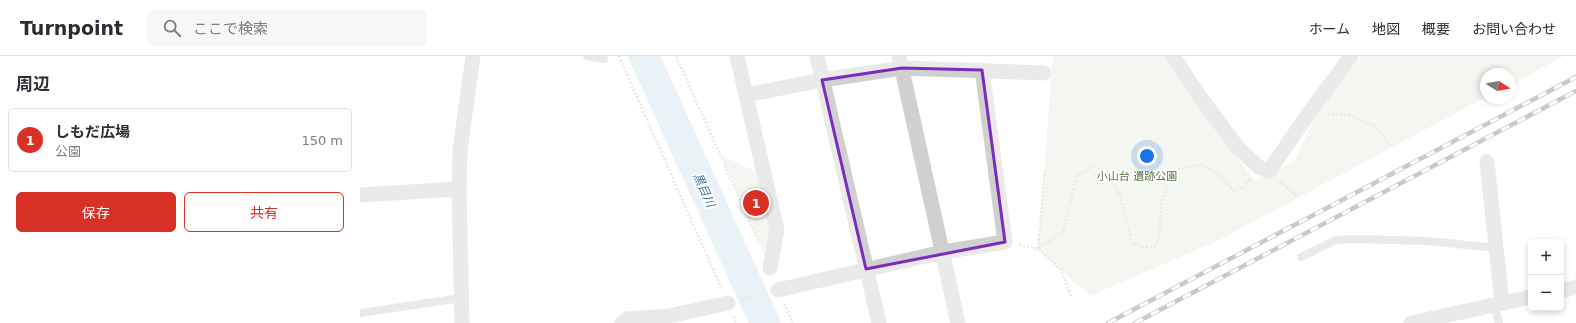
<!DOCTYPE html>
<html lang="ja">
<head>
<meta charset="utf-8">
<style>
  :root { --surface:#fff; --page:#f7f7f7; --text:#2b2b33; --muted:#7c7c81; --line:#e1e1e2; --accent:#d93025 }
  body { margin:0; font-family:"DejaVu Sans","Noto Sans JP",sans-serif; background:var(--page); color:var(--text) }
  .controls { position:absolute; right:12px; bottom:12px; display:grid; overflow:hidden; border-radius:6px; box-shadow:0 2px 6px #0003 }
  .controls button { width:36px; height:36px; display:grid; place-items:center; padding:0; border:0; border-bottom:1px solid var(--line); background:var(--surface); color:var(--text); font:20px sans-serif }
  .compass { position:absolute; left:1120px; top:12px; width:36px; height:36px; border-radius:50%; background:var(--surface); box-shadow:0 2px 6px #0003; rotate:101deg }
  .you { position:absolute; left:787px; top:100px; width:14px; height:14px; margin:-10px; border:3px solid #fff; border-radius:50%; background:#1a73e8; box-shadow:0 0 0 6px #1a73e833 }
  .badge { display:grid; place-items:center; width:26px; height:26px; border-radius:50%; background:var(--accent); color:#fff; font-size:13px; font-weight:700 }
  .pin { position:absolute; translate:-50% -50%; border:2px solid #fff; box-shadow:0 1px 4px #0006 }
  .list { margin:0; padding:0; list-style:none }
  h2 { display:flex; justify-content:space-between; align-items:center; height:52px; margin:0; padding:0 16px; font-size:17px }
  h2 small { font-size:13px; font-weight:400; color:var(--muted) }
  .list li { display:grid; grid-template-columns:26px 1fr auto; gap:12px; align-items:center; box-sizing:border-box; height:64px; margin:0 8px 8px; padding:0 8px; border:1px solid var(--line); border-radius:6px }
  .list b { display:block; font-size:15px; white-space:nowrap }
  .list p { margin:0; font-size:13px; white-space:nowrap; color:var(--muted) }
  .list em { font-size:13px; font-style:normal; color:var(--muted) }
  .actions { display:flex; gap:8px; padding:12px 16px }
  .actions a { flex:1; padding:9px 0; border:1px solid var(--accent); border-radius:6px; text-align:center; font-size:14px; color:var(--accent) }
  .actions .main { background:var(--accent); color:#fff }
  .icon { flex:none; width:22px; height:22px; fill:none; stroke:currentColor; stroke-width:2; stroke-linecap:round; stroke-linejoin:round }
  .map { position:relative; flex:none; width:1216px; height:267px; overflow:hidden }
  header { display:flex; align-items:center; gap:24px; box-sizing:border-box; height:56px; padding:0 20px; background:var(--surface); border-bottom:1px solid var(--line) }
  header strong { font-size:19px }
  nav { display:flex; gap:22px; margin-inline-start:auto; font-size:14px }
  .search { width:280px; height:36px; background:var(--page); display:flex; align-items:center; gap:10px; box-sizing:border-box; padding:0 14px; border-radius:6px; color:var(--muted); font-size:15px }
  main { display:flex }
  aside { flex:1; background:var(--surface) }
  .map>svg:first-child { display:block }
</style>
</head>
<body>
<header>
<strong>Turnpoint</strong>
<div class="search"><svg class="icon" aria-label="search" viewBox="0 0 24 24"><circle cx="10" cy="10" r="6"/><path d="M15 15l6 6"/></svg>ここで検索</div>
<nav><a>ホーム</a><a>地図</a><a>概要</a><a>お問い合わせ</a></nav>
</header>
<main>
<aside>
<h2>周辺<small></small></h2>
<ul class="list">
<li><span class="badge">1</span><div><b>しもだ広場</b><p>公園</p></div><em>150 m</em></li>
</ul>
<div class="actions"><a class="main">保存</a><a>共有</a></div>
</aside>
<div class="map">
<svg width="1216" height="267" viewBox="0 0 1216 267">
  <rect width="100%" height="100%" fill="#fff"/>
  <path fill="#e6ecdf" d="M693,0H808L864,85L895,125L934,106L961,49L1002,0H1204L1150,29V18H1126V41L859,184L730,240L678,193Z
    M361,99L405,120L417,174L410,212Z"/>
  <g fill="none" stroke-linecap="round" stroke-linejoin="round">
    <path stroke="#cfe2ee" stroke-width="30" d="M284,0L405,267"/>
    <path stroke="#cdcdcd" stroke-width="2.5" stroke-dasharray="2 2" stroke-linecap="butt" d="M259,0L362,234
      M316,0L399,186
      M968,58L989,59L1015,70L1031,91
      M920,125L938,141
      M659,189L678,193L685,114
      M711,240L701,214L678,193L703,175L716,121L734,109L752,122L761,143L772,187L784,191H795C803,176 799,165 801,150C803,135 810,125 819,113L843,109L862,121L874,135L884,131L890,123
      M382,244L404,238
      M424,248L433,267
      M374,260L377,267"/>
    <path stroke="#d0d0d0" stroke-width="8" d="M227,0L244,3
      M941,201L976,184L996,183L1068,185L1136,192
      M1134,248L1139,267
      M0,257L101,242"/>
    <path stroke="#d0d0d0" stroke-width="15" d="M377,0L417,174L410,212
      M457,0L519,267
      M539,0L598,267
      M813,0L840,41L878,92L900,112L909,115L949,57L991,0
      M386,39L462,24L542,12L684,17
      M1127,106L1142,247
      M0,139L99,133
      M418,234L583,196L645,186L622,14
      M1201,235L1216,231
      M102,267L99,133L100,94L113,0
      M262,267L267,263L309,260L368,247
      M1051,267L1171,241"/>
    <defs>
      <path id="rail" d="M748,267L1216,21
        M775,267L1216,35"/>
    </defs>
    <use href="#rail" stroke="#888" stroke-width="4.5"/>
    <use href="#rail" stroke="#fff" stroke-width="3" stroke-dasharray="9" stroke-linecap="butt"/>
  </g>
  <path d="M0 0H1216V267H0ZM542,12L622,14L645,186L506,213L462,24Z" fill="#fff" fill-opacity=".55" fill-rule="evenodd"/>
  <path fill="none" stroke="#7b2cbf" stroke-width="3" stroke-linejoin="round" d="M542,12L622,14L645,186L506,213L462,24Z"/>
  <g text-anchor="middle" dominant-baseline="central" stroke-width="4" stroke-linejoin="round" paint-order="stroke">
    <g font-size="11" fill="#56703f" stroke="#fff">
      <text x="777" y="120">小山台 遺跡公園</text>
    </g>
    <g font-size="12" font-style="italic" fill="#3f7597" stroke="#fff">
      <text transform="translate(344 134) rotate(66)">黒目川</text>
    </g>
  </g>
</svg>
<div class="controls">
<button>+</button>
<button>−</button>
</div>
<svg class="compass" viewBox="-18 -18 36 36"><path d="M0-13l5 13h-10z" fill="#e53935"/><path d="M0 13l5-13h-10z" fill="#7c7c81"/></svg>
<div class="you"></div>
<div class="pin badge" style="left:396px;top:147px">1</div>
</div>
</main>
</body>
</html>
